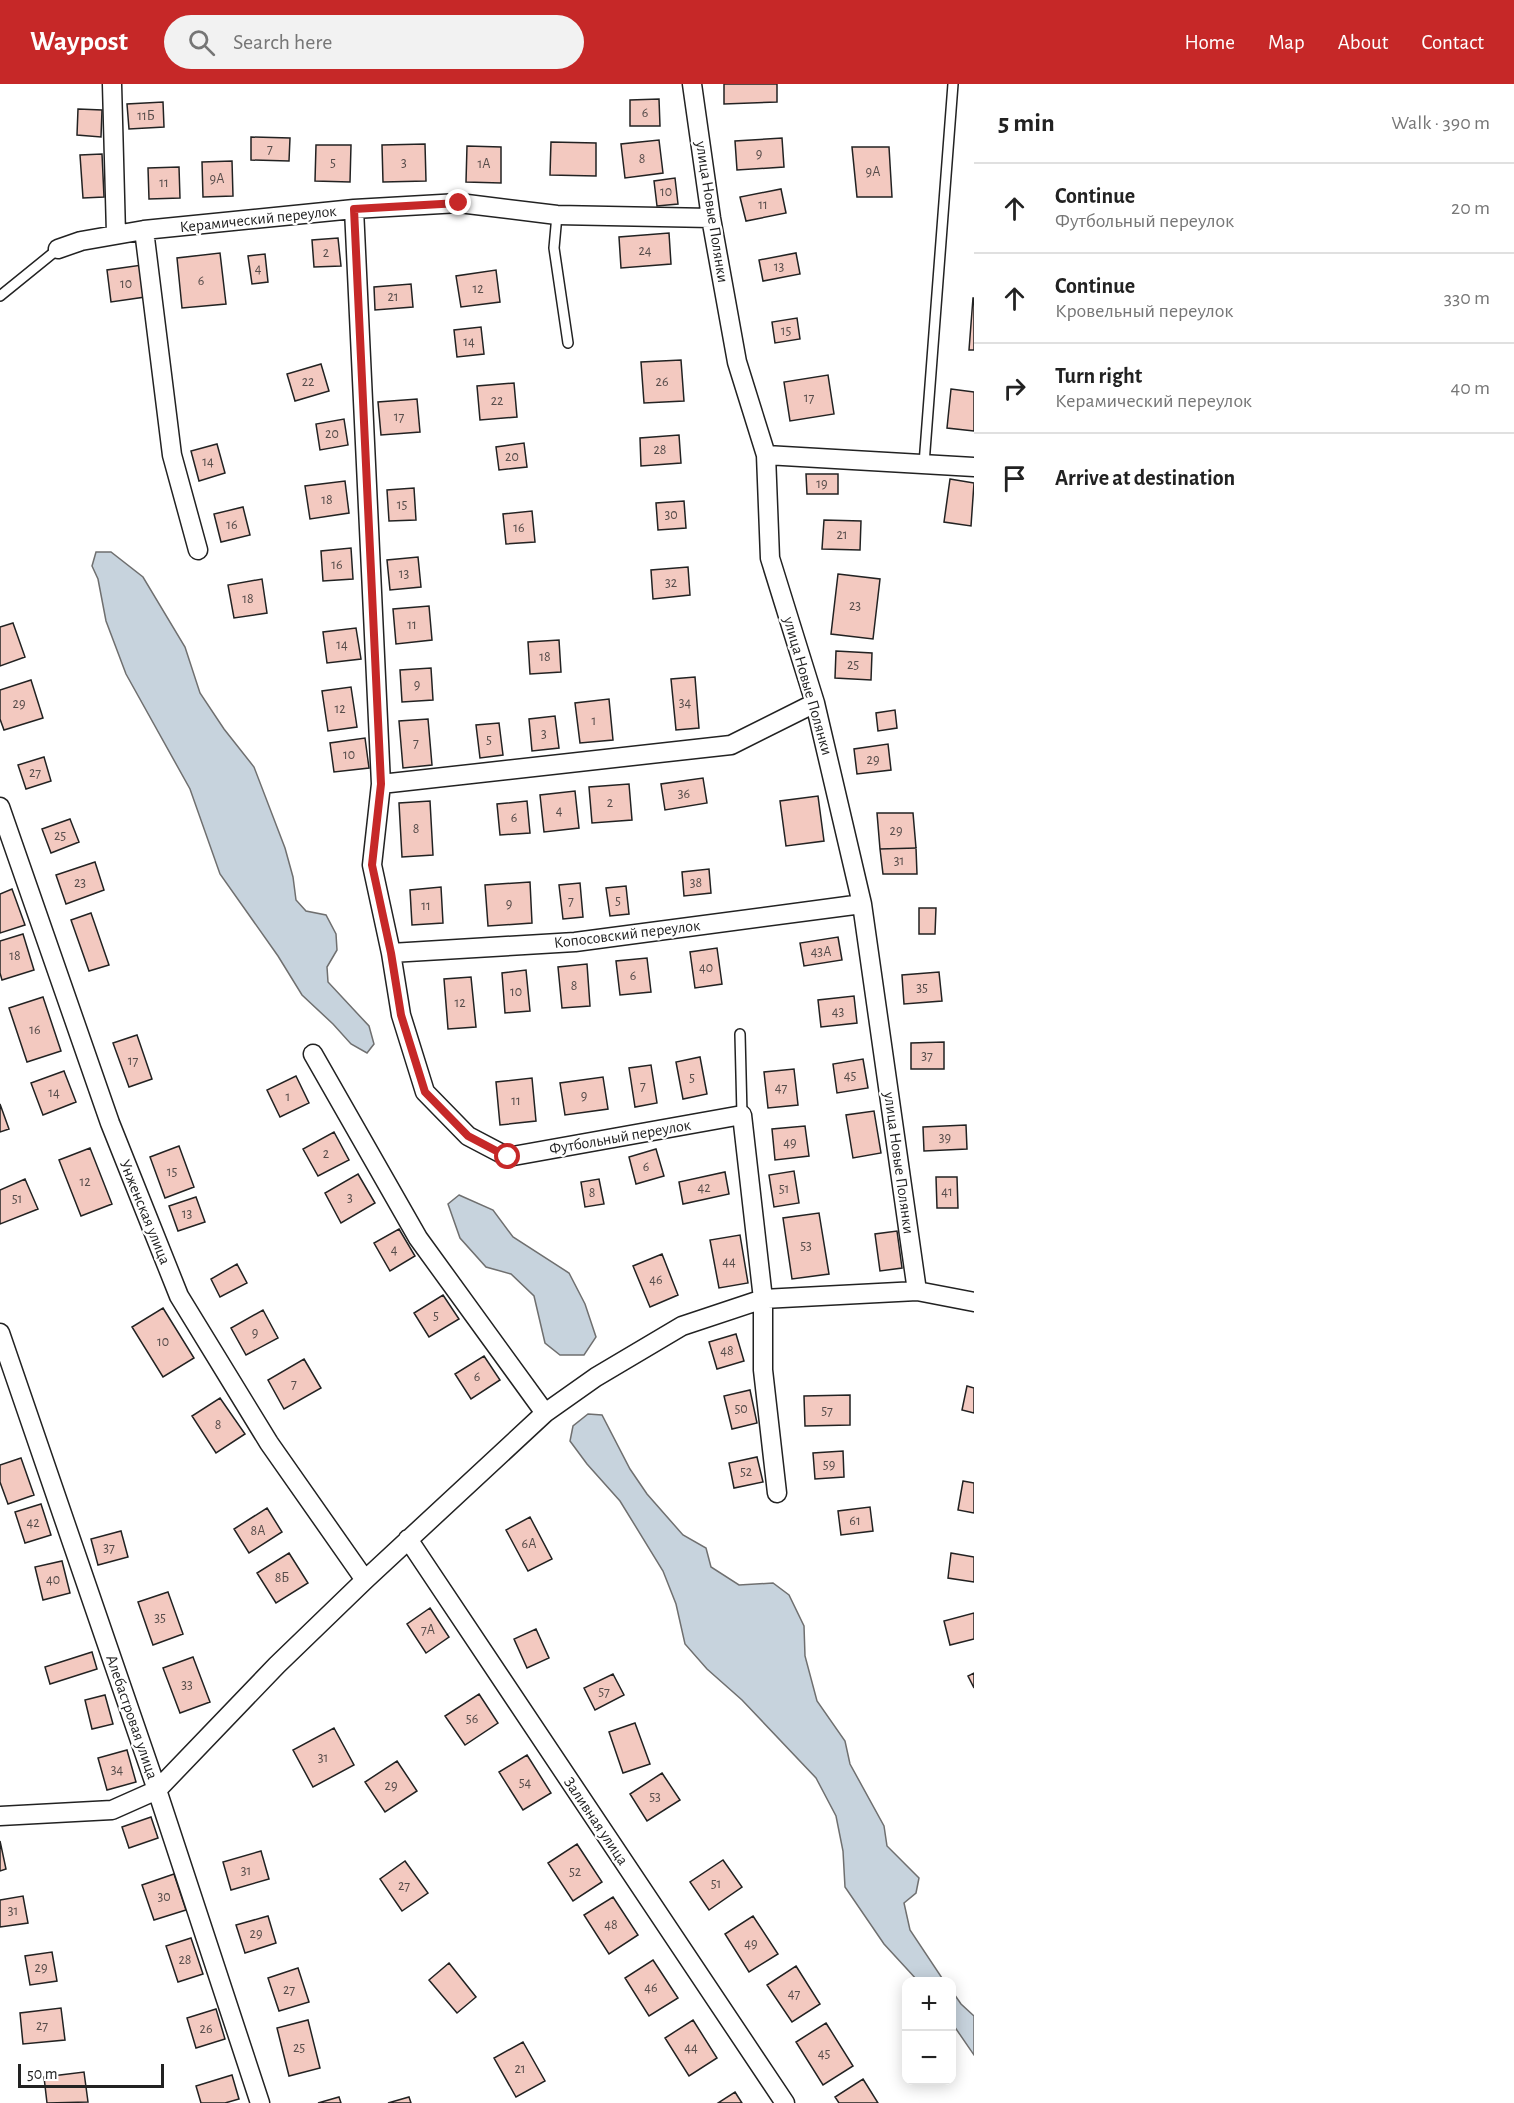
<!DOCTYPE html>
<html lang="en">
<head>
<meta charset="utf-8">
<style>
  :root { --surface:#fff; --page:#f2f2f2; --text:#222; --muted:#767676; --line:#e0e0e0; --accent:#c62828 }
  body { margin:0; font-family:"Alegreya Sans",sans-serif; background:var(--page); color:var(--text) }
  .controls { position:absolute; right:18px; bottom:18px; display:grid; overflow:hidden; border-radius:12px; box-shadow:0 3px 15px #0003 }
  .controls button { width:54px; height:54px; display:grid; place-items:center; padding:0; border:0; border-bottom:2px solid var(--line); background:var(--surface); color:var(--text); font:30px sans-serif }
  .scale { position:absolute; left:18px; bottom:15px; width:146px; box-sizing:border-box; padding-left:6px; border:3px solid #222; border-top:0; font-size:16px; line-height:21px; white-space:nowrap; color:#222; -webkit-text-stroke:4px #fff; paint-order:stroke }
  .stop { position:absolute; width:18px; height:18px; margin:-14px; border:4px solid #c62828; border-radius:50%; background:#fff }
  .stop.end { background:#c62828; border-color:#fff; box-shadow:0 2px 6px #0008 }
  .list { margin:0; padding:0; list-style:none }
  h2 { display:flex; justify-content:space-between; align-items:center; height:78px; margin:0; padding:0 24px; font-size:26px }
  h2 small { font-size:20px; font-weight:400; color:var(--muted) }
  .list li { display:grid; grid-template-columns:39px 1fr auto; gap:18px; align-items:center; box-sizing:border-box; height:90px; padding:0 24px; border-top:2px solid var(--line) }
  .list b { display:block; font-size:22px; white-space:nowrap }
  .list p { margin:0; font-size:20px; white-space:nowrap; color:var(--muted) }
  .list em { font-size:20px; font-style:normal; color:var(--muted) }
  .icon { flex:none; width:33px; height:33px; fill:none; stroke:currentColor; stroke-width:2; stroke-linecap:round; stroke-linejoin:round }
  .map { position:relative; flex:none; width:974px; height:2019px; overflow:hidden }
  header { display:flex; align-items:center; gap:36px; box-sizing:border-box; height:84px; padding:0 30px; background:var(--accent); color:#fff }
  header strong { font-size:28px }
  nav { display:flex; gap:33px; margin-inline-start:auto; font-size:21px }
  .search { width:420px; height:54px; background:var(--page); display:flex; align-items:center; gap:15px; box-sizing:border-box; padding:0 21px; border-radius:33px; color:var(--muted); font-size:22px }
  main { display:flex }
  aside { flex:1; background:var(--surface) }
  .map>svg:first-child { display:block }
</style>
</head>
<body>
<header>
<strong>Waypost</strong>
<div class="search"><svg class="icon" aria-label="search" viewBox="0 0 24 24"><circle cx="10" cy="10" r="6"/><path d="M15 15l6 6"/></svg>Search here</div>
<nav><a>Home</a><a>Map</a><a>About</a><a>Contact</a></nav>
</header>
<main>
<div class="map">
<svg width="974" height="2019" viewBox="0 0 974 2019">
  <rect width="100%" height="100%" fill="#fff"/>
  <path fill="#c7d3dd" stroke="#6f6f6f" stroke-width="1.5" d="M96,468H111L143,493L185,563L200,609L224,645L254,683L285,764L293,793L296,816L306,827L326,831L336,850L337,866L327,883L328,898L369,942L374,960L367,969L351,960L333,940L302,911L278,872L220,790L190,705L126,590L106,537L98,495L92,482Z
    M459,1111L493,1126L513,1153L569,1189L585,1220L596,1253L584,1271H560L545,1259L534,1212L511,1190L486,1183L460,1154L448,1120Z
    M588,1330L602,1331L630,1385L647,1410L683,1451L706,1464L711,1483L739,1501L773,1499L789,1511L804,1542L805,1572L817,1617L845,1657L850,1680L884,1742L887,1762L919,1794L916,1809L904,1819L910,1846L944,1897H918L884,1860L845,1803L843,1767L836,1732L816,1694L742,1616L707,1585L685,1560L676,1520L663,1487L620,1417L587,1380L570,1357L573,1342Z
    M952,1907L961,1920L974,1932V1971L952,1939Z"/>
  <path fill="#f3c9c0" stroke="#222" stroke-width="1.5" d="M724,0H777V18L724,20Z
    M659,15L660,42H630V16Z
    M163,18L164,43L129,45L127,20Z
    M78,25L102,26L101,53L77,51Z
    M251,53L290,54L289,77L251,76Z
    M782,54L784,83L737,86L735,57Z
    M659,56L663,89L625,94L621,60Z
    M551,58L596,59V92L550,91Z
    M425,60L426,97L383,98L382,61Z
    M316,61H351L350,98L315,97Z
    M467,62L501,63V99L466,98Z
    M852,63H889L892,113H857Z
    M102,70L104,113L83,114L80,71Z
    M232,77L233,112L203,113L202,78Z
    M179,83L180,114L149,115L148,84Z
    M675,94L678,120L657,122L654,97Z
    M781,105L786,129L746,137L740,113Z
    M669,149L671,180L621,184L619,153Z
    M338,154L341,182L314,183L312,156Z
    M220,169L226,220L182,224L177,174Z
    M796,169L800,190L763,197L759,176Z
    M265,170L268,198L252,200L248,172Z
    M142,181L145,213L111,218L107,186Z
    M496,186L500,218L461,223L456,192Z
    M411,200L413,223L375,226L374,203Z
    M973,214H974V266H969Z
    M797,234L800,255L775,259L772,238Z
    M481,243L484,270L457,273L454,246Z
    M681,276L684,317L644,319L641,278Z
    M321,280L329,307L295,317L287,290Z
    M828,291L834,330L790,337L784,298Z
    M514,299L517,333L480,336L477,302Z
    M951,305L974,308V347L947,344Z
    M417,315L420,348L381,351L378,318Z
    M344,335L348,361L320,366L316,340Z
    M679,351L681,379L641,382L640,354Z
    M524,359L527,383L499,386L496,363Z
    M217,360L225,389L199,397L191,367Z
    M806,390H838V410H807Z
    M950,395L974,399L971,442L944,438Z
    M345,397L349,429L310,435L305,402Z
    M414,404L416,436L389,437L387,406Z
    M684,417L686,444L658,446L656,419Z
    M243,423L250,451L221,458L214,430Z
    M532,427L535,458L506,460L503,430Z
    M824,436L861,437L860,466L822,465Z
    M351,464L353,495L323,497L321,467Z
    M418,473L421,503L390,506L387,476Z
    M688,483L690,511L653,515L651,486Z
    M838,490L880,495L873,555L831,550Z
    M262,495L267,529L234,534L228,501Z
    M429,522L432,556L396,560L393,525Z
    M13,539L25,573L0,582V543Z
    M356,544L361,575L327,579L323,548Z
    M559,556L561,588L530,590L528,558Z
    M836,567L872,569L871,596L835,594Z
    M431,584L433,616L402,618L400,586Z
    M695,593L699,644L676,646L671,595Z
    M31,596L43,634L4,646L0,635V606Z
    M351,603L357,643L328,647L322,607Z
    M609,615L613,656L580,659L575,619Z
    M895,626L897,644L878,647L876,629Z
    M555,632L559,664L532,667L529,635Z
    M428,635L432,681L403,684L399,637Z
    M499,639L503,671L480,674L476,641Z
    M365,654L369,684L334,688L330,659Z
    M888,660L891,686L857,690L854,665Z
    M44,673L51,697L26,705L18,681Z
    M703,694L707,719L665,726L661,700Z
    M629,700L632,736L592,739L589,703Z
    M575,707L579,744L544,748L540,711Z
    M818,712L824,757L786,762L780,717Z
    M430,717L433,771L402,773L399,719Z
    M527,717L530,749L500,751L497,720Z
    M877,729H913L916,764L880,765Z
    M70,735L79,758L51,769L42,745Z
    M916,764L917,790H883L880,765Z
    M95,778L104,806L66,820L56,791Z
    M709,785L711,809L684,812L682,788Z
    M530,798L532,839L488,842L485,801Z
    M580,799L583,833L563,835L559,801Z
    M626,802L629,830L610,832L606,804Z
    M441,803L443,839L412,841L410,806Z
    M12,805L25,841L0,849V810Z
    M919,824H936L935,850H919Z
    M91,829L109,881L89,887L71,836Z
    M23,850L34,886L2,896L0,889V857Z
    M838,853L842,876L804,882L800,859Z
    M717,864L722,900L695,904L690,868Z
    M647,874L651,908L620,911L616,877Z
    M587,880L590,922L562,924L558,883Z
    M526,886L530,927L505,929L502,889Z
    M939,888L942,917L904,920L902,891Z
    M471,893L476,943L448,945L444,895Z
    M854,912L857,939L821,943L818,916Z
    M43,913L61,967L27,978L9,924Z
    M137,951L152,995L129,1003L113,959Z
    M944,958V985H911V959Z
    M700,973L707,1010L683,1015L676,978Z
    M863,975L868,1004L837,1009L833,980Z
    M651,981L657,1019L635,1023L629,984Z
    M794,985L798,1021L768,1024L764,988Z
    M64,987L76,1018L43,1031L31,999Z
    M296,992L309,1019L280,1033L267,1006Z
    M603,993L608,1025L565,1031L560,999Z
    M532,994L536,1037L500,1041L496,998Z
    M0,1020L9,1045L0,1048Z
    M874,1027L881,1069L853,1074L846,1031Z
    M966,1041L967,1065L924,1067L923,1043Z
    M805,1042L809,1072L775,1076L772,1045Z
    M334,1048L349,1076L318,1092L303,1065Z
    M179,1062L194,1103L165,1114L150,1073Z
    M90,1064L112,1120L81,1132L59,1076Z
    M656,1065L664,1092L636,1100L629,1073Z
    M794,1087L799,1119L774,1123L769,1091Z
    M725,1088L729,1110L683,1120L679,1098Z
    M358,1090L375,1119L341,1139L325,1109Z
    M936,1093H957L958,1124H937Z
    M25,1095L38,1125L0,1140V1106Z
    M599,1095L604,1120L585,1123L581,1098Z
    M196,1113L205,1138L178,1147L169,1122Z
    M819,1129L829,1190L792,1195L783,1134Z
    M399,1145L415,1172L390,1187L374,1159Z
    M897,1147L902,1184L880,1187L875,1150Z
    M740,1151L748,1199L719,1204L710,1156Z
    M662,1170L678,1211L650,1223L633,1182Z
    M237,1180L247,1199L220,1213L211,1195Z
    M443,1211L459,1235L429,1253L414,1229Z
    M163,1224L194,1274L163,1293L132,1243Z
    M263,1226L278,1254L246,1271L231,1244Z
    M736,1250L744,1277L717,1285L709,1258Z
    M484,1272L500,1296L471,1315L455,1290Z
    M304,1275L321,1304L284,1325L268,1296Z
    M967,1302L974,1304V1329L962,1326Z
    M750,1306L757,1339L732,1345L724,1312Z
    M850,1311V1341L805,1342L804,1312Z
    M220,1314L245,1350L216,1369L192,1332Z
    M843,1367L844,1393L815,1395L813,1369Z
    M757,1373L763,1398L734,1404L729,1379Z
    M21,1374L34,1411L8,1420L0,1398V1381Z
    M963,1397L974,1399V1429L958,1426Z
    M41,1420L51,1451L25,1459L15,1428Z
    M870,1423L873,1447L841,1451L838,1427Z
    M267,1424L282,1448L249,1469L234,1445Z
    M530,1433L552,1475L528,1487L506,1446Z
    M121,1447L128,1473L98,1481L91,1455Z
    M289,1469L308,1499L276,1519L257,1489Z
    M951,1469L974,1473V1498L948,1494Z
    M62,1477L70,1509L43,1516L35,1483Z
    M168,1508L183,1550L153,1561L138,1518Z
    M430,1524L449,1553L426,1569L407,1540Z
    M974,1529V1555L950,1561L944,1537Z
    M536,1545L549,1574L527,1584L514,1555Z
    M92,1568L97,1585L50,1600L45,1583Z
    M193,1573L210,1618L180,1629L163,1584Z
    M974,1589V1604L968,1592Z
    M613,1590L624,1611L595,1626L584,1604Z
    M479,1610L498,1639L465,1661L445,1632Z
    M105,1611L113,1640L92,1645L85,1616Z
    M635,1639L650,1680L623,1689L609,1648Z
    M334,1644L354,1681L313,1703L293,1666Z
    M127,1666L136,1698L107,1706L98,1674Z
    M527,1671L551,1709L523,1726L499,1688Z
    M397,1677L417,1707L385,1728L365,1698Z
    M662,1689L680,1716L647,1737L630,1710Z
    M151,1733L158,1754L129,1764L122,1743Z
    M0,1757L6,1785L0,1787Z
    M577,1760L602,1798L573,1817L548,1779Z
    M261,1767L269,1795L231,1806L223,1778Z
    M723,1776L742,1803L709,1826L690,1798Z
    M405,1777L428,1809L402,1827L380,1795Z
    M174,1790L186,1826L154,1836L142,1801Z
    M23,1812L28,1839L0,1843V1816Z
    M613,1813L638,1851L609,1870L584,1831Z
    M268,1832L276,1859L245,1869L236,1841Z
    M753,1832L778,1870L749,1888L725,1850Z
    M191,1854L203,1890L178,1898L166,1862Z
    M52,1868L57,1897L30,1901L25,1872Z
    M653,1876L678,1914L649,1932L625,1894Z
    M449,1879L476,1913L457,1929L429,1896Z
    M796,1882L820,1920L792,1938L767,1901Z
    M298,1884L309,1918L279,1927L268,1894Z
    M61,1924L65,1956L23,1960L20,1929Z
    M216,1925L225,1955L196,1964L187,1934Z
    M308,1936L320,1984L289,1992L277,1944Z
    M693,1936L717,1974L689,1992L665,1954Z
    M826,1939L853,1982L823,2001L796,1958Z
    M523,1958L545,1997L516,2013L494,1974Z
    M84,1988L88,2018L47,2019L44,1993Z
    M232,1991L239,2015L225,2019H201L196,2002Z
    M863,1995L878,2019H839L835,2013Z
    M735,2008L742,2019H718Z
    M339,2013L341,2019H318Z
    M409,2013L411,2019H388Z"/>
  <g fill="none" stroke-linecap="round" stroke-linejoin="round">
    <defs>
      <path id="lane" d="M557,131L554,164L568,259
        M0,212L58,165
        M924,380L953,0
        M740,950L742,1031"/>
      <path id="street" d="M112,0L116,150
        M692,0L711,134L737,278L766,371L770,474L815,619L862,820L917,1207
        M354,125L381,700L372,781L391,869L401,931L425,1008L468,1052L508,1073L742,1031L763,1215V1286L777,1409
        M144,146L172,371L198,466
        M58,165L81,157L144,146L354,125L459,119L557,131L711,134
        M766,371L974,383
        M381,700L731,661L815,619
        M0,723L110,1039L179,1212L269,1359L365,1496
        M391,869L575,858L862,820
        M313,970L418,1154L545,1329
        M0,1249L157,1706L260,2019
        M408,1455L785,2019
        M0,1732L112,1726L157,1706L277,1581L365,1496L545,1329L596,1293L682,1242L763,1215L917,1207L974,1218"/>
    </defs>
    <use href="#lane" stroke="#222" stroke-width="12"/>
    <use href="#street" stroke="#222" stroke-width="21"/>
    <use href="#lane" stroke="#fff" stroke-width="9"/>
    <use href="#street" stroke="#fff" stroke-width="18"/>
  </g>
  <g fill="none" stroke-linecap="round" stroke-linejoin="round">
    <path stroke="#c62828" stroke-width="8" d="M459,119L354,125L381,700L372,781L391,869L401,931L425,1008L468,1052L508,1073"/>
  </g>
  <g text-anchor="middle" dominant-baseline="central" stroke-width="4.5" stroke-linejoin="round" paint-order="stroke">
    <g font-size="14" fill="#564c4a">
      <text x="645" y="29">6</text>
      <text x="146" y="32">11Б</text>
      <text x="270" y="65">7</text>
      <text x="759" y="70">9</text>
      <text x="642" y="75">8</text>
      <text x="333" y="79">5</text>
      <text x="404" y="79">3</text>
      <text x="484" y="80">1А</text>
      <text x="873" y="88">9А</text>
      <text x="217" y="95">9А</text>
      <text x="164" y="99">11</text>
      <text x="666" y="108">10</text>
      <text x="763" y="121">11</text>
      <text x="645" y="167">24</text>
      <text x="326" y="169">2</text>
      <text x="779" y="183">13</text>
      <text x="258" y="185">4</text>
      <text x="201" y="197">6</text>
      <text x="126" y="200">10</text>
      <text x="478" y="205">12</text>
      <text x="393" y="213">21</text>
      <text x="786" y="247">15</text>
      <text x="469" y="258">14</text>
      <text x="308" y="298">22</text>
      <text x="662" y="298">26</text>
      <text x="809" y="314">17</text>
      <text x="497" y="317">22</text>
      <text x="399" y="333">17</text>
      <text x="332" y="350">20</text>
      <text x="660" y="366">28</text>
      <text x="512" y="373">20</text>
      <text x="208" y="378">14</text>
      <text x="822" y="400">19</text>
      <text x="327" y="416">18</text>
      <text x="402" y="421">15</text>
      <text x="671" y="431">30</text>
      <text x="232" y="441">16</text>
      <text x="519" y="444">16</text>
      <text x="842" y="451">21</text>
      <text x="337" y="481">16</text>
      <text x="404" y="490">13</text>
      <text x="671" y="499">32</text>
      <text x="248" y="515">18</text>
      <text x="855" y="522">23</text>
      <text x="412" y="541">11</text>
      <text x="342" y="561">14</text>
      <text x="545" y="573">18</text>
      <text x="853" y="581">25</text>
      <text x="417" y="601">9</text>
      <text x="685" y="619">34</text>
      <text x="19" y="620">29</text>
      <text x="340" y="625">12</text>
      <text x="594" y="637">1</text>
      <text x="544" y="650">3</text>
      <text x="489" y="656">5</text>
      <text x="416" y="659">7</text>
      <text x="349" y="671">10</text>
      <text x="873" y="676">29</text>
      <text x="35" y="689">27</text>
      <text x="684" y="710">36</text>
      <text x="610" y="719">2</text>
      <text x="559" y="727">4</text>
      <text x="514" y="734">6</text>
      <text x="416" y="745">8</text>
      <text x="896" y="747">29</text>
      <text x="60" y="752">25</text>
      <text x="899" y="777">31</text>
      <text x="80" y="799">23</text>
      <text x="696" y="799">38</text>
      <text x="571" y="817">7</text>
      <text x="618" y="817">5</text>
      <text x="509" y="820">9</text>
      <text x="426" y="822">11</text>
      <text x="821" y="868">43А</text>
      <text x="15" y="872">18</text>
      <text x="706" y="884">40</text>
      <text x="633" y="892">6</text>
      <text x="574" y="902">8</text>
      <text x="922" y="904">35</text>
      <text x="516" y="908">10</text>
      <text x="460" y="919">12</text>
      <text x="838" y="928">43</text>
      <text x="35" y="946">16</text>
      <text x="927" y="972">37</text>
      <text x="133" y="977">17</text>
      <text x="850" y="992">45</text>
      <text x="692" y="994">5</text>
      <text x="643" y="1002">7</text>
      <text x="781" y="1004">47</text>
      <text x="54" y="1009">14</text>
      <text x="584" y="1012">9</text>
      <text x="288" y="1013">1</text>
      <text x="516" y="1017">11</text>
      <text x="945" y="1054">39</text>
      <text x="790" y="1059">49</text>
      <text x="326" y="1070">2</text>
      <text x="646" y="1083">6</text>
      <text x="172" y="1088">15</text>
      <text x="85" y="1098">12</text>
      <text x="704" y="1104">42</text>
      <text x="784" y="1105">51</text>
      <text x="947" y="1108">41</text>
      <text x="592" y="1109">8</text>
      <text x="350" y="1114">3</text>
      <text x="17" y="1115">51</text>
      <text x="187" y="1130">13</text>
      <text x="806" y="1162">53</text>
      <text x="394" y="1166">4</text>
      <text x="729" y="1178">44</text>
      <text x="656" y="1196">46</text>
      <text x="436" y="1232">5</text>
      <text x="255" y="1249">9</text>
      <text x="163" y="1258">10</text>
      <text x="727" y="1267">48</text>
      <text x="477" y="1293">6</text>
      <text x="294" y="1300">7</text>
      <text x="741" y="1325">50</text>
      <text x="827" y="1327">57</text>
      <text x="218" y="1341">8</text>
      <text x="829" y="1381">59</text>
      <text x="746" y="1388">52</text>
      <text x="855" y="1437">61</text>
      <text x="33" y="1439">42</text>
      <text x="258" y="1447">8А</text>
      <text x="529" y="1460">6А</text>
      <text x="109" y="1464">37</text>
      <text x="282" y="1494">8Б</text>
      <text x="53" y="1496">40</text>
      <text x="160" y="1534">35</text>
      <text x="428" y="1546">7А</text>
      <text x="187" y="1601">33</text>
      <text x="604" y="1608">57</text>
      <text x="472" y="1635">56</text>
      <text x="323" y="1674">31</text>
      <text x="117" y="1686">34</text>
      <text x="525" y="1699">54</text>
      <text x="391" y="1702">29</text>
      <text x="655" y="1713">53</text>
      <text x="246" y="1787">31</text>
      <text x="575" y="1788">52</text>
      <text x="716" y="1800">51</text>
      <text x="404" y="1802">27</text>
      <text x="164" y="1813">30</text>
      <text x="13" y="1827">31</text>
      <text x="611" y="1841">48</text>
      <text x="256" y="1850">29</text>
      <text x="751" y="1860">49</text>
      <text x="185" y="1876">28</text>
      <text x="41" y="1884">29</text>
      <text x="651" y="1904">46</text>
      <text x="289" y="1906">27</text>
      <text x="794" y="1910">47</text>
      <text x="42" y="1942">27</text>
      <text x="206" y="1945">26</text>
      <text x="299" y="1964">25</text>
      <text x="691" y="1964">44</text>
      <text x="824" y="1970">45</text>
      <text x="520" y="1985">21</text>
    </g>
    <g font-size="16" fill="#222" stroke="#fff">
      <text transform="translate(712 128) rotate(81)">улица Новые Полянки</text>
      <text transform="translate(258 135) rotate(-6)">Керамический переулок</text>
      <text transform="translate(808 602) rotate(74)">улица Новые Полянки</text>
      <text transform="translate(627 850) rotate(-7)">Копосовский переулок</text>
      <text transform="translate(620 1053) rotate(-10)">Футбольный переулок</text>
      <text transform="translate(899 1079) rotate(82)">улица Новые Полянки</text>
      <text transform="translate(145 1128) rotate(68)">Унженская улица</text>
      <text transform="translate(132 1633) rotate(71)">Алебастровая улица</text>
      <text transform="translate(596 1737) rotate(56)">Заливная улица</text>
    </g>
  </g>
</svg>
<div class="controls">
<button>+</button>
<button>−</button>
</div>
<div class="scale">50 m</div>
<div class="stop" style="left:508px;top:1073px"></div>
<div class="stop end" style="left:459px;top:119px"></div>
</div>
<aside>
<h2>5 min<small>Walk · 390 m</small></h2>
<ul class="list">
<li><svg class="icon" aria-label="ahead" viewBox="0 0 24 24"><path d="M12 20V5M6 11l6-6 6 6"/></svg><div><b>Continue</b><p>Футбольный переулок</p></div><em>20 m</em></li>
<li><svg class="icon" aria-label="ahead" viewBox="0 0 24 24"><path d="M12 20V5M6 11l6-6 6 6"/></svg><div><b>Continue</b><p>Кровельный переулок</p></div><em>330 m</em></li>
<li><svg class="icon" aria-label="right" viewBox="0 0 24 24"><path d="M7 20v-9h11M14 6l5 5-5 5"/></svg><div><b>Turn right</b><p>Керамический переулок</p></div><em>40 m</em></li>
<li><svg class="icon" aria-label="arrive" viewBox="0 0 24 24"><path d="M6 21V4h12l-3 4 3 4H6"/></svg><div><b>Arrive at destination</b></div></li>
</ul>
</aside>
</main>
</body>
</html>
